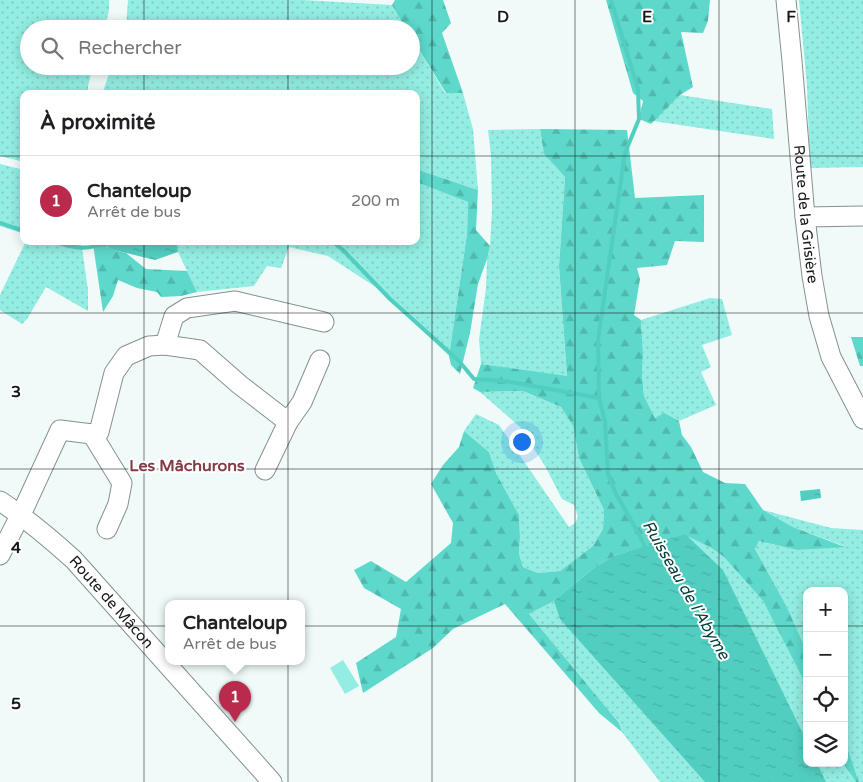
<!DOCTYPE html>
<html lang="fr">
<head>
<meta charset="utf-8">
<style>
  :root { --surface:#fff; --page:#f6f6f6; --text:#202124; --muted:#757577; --line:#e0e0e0; --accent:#ba2a4d }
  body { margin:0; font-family:"Varela Round",sans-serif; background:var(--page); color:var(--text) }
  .controls { position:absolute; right:15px; bottom:15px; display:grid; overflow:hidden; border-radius:10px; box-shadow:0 2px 12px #0003 }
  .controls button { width:45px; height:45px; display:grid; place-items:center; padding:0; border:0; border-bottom:1px solid var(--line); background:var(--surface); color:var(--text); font:25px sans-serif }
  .you { position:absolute; left:521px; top:441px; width:18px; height:18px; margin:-12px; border:4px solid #fff; border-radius:50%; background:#1a73e8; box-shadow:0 0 0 8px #1a73e833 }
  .badge { display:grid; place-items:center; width:32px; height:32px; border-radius:50%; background:var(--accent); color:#fff; font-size:16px; font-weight:700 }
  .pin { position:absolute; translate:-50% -41px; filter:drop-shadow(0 1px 2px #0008) }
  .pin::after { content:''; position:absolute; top:26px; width:18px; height:15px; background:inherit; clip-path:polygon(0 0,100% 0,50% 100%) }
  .popup { position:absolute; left:165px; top:600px; width:140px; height:65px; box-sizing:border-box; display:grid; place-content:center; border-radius:10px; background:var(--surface); filter:drop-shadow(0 1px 4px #0005); font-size:16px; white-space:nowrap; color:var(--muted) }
  .popup b { font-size:19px; color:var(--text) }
  .popup::after { content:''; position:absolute; left:50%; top:100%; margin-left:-10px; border:10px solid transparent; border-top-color:var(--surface) }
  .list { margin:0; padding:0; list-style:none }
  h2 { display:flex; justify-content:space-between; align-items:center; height:65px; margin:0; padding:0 20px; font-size:21px }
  h2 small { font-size:16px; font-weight:400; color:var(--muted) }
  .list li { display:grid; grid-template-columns:32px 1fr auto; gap:15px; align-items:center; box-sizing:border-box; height:90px; padding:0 20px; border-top:1px solid var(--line) }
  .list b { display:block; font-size:19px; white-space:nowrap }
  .list p { margin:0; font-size:16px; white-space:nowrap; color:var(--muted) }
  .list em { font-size:16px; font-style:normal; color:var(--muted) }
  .icon { flex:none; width:28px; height:28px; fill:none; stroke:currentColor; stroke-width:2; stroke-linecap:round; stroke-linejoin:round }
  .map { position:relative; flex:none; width:863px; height:782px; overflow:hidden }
  .search { position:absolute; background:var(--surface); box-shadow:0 2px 12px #0003; left:20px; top:20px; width:400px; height:55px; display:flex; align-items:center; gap:12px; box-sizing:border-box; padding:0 18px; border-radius:28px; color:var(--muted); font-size:19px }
  .panel { position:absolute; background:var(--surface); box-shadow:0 2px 12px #0003; left:20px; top:90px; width:400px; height:155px; border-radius:10px }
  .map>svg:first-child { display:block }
</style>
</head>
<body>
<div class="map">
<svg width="863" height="782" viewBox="0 0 863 782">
  <defs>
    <pattern id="grass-dots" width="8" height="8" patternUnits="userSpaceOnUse" patternTransform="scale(1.25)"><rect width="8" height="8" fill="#93ede2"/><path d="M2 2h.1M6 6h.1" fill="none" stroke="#7ecac1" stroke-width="1.8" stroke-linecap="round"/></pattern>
    <pattern id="forest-firs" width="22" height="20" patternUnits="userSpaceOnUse" patternTransform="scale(1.25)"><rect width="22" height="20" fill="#5dd8cb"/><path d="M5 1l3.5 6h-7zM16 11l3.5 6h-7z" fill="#50b9ae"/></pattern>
    <pattern id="water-ripples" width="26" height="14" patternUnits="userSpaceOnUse" patternTransform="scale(1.25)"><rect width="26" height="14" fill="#52cec1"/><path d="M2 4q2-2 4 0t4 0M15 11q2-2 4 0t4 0" fill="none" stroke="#47b0a5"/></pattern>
  </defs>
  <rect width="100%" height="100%" fill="#f0fbf9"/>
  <path fill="url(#grass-dots)" d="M0,0H109V10L105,29H29V66H93L88,86V94H24V162L0,156Z
    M128,0H303L392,5L406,29H126Z
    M799,0H863V167L810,168L807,86Z
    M411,37L445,93H463L473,129L478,190L416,169V94H102L112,66H411Z
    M680,95L772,109L774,139L653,121Z
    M540,129L544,154L565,177L559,266L567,377L481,364L479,339L486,288L487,259L490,246L492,210L491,156L488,130Z
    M0,164L24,170V234L0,226Z
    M416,182L468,202L467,234L449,356L411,319L377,288L328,256L289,247L281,268L267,266L254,286L197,292L178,252L177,241H416Z
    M26,241H81L88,290V311L46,287L27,319L22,324L0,310V295Z
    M710,298L722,299L732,335L702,345L711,367L701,372L716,405L679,421L664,414L655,418L644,396L642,376L643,354L641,320Z
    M523,391L561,407L573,426L579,458L604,510L603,529L593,546L560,571L538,573L523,567L519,554L520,537L519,515L496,473L489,452L464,431L476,414L499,425L569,527L575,523L578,517L574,505L562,499L545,466L520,427L480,392Z
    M763,510L831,528L863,530V782H859L844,738V591H807V652L787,607L755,549L759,541L797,550L844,546L793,527Z
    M685,534L710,547L724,557L763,601L807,687V763H843L856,782H660L622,732L619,723L529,614L554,601L572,585Z"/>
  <path fill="url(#forest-firs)" d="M395,0H443L451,23L442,33L463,93H446L411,37V29H406L392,5Z
    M606,0H710L708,21L703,33L681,32L693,87L680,95L651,124L639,119L643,101L633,93Z
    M540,129L627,130L635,198L704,195V242L675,241L667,265L637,268L640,279L634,315L641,320L643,354L642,376L644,396L655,418L664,413L679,421L682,435L691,447L703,472L725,483L745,484L763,510L793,527L845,547L797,550L759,541L755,549L787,607L807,652V687L763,601L724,557L710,547L685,535L616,555L595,567L554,601L529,614L619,723L622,732L599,713L505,604L453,629L433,648L363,693L356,663L396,637L401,609L364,588L354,570L371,561L406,582L451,543L453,523L431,484L443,465L459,447L464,431L489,452L496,473L519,515L520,537L519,554L523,567L538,573L560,571L593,546L603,529L604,510L579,458L573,426L561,407L523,391L480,392L473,388L481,364L567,376L559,266L565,177L544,154Z
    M416,169L478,190L476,230L490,246L487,259L478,284L470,333L460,374L451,365L449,356L467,234L468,202L416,182Z
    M96,241H102L110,249L126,253L146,269L187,271L197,292L181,296L161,297L157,292L137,288L118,280L113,296L103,312L94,251L93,244Z
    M851,337H863V366H860Z
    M844,738L859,782H856L843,763H844Z"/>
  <path fill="#93ede2" d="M343,660L359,686L345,694L330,668Z"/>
  <path fill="url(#water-ripples)" d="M102,241H177L178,252L155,260L110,249Z
    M820,489L821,498L801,501L800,491Z
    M685,534L723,570L807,742V763H817L826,782H705L560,619L554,601L595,567L616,555Z"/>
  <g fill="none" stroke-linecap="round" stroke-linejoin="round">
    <path stroke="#52cec1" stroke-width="4" d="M611,0L638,89L639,119L625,153L598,340L599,398L605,421L608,474L616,494L639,534L646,549
      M0,223L24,231
      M53,241C76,249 87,251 110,241
      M332,241L343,250L390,299L459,361L474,379L505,381L599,398"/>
    <defs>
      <g id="minor">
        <path id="s1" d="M786,0L792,61L805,217L812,276L819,316L831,357L863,419"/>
        <path d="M805,217L863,216"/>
        <path d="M165,345L174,316L187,308L235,301L324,322"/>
        <path d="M288,422L302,402L320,360"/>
        <path d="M92,434L122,483L118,504L107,529"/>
        <path id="s2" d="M0,501C27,519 51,539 74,560L272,782"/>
        <path d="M0,555L25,506L60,430L92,434L99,432L114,373L126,356L149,346L165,345L200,350L240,385L288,422L265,470"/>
      </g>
    </defs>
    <use href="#minor" stroke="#86908e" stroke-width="21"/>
    <use href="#minor" stroke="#fff" stroke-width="19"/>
  </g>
  <path fill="none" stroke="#141817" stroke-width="1" stroke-opacity="0.55" d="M144,0V29M288,0V29M432,0V782M575,0V782M719,0V782M144,66V94M288,66V94M0,156H24M416,156H863M144,241V782M288,241V782M0,313H863M0,469H863M0,626H807M844,626H863"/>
  <g text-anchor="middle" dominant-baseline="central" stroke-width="4" stroke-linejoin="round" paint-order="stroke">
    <g font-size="15" fill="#141817" stroke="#fff">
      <text stroke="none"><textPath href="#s1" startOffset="215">Route de la Grisière</textPath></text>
      <text stroke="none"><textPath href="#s2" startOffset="151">Route de Mâcon</textPath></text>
    </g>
    <g font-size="16" font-weight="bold" fill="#833b46" stroke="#fff">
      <text x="187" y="466">Les Mâchurons</text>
    </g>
    <g font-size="16" font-style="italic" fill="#05403b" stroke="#fff">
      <text transform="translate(686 590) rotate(60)">Ruisseau de l'Abyme</text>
    </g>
  </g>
  <g font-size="16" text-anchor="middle" font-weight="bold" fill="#141817" stroke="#fff" stroke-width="4" stroke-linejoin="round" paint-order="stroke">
    <text x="503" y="22">D</text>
    <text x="647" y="22">E</text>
    <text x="791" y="22">F</text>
    <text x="16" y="397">3</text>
    <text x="16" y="553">4</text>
    <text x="16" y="709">5</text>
  </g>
</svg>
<div class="controls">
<button>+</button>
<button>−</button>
<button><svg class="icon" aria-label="locate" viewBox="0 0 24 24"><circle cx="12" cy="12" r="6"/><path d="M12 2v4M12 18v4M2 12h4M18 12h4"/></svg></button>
<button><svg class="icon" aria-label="layers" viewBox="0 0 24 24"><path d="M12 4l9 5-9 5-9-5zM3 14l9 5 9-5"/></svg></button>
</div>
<div class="you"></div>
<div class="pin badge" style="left:235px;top:722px">1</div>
<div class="popup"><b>Chanteloup</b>Arrêt de bus</div>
<div class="search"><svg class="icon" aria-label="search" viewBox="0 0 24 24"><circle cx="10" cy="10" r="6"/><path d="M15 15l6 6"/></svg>Rechercher</div>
<section class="panel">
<h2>À proximité<small></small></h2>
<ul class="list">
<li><span class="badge">1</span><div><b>Chanteloup</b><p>Arrêt de bus</p></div><em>200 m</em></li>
</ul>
</section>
</div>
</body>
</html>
